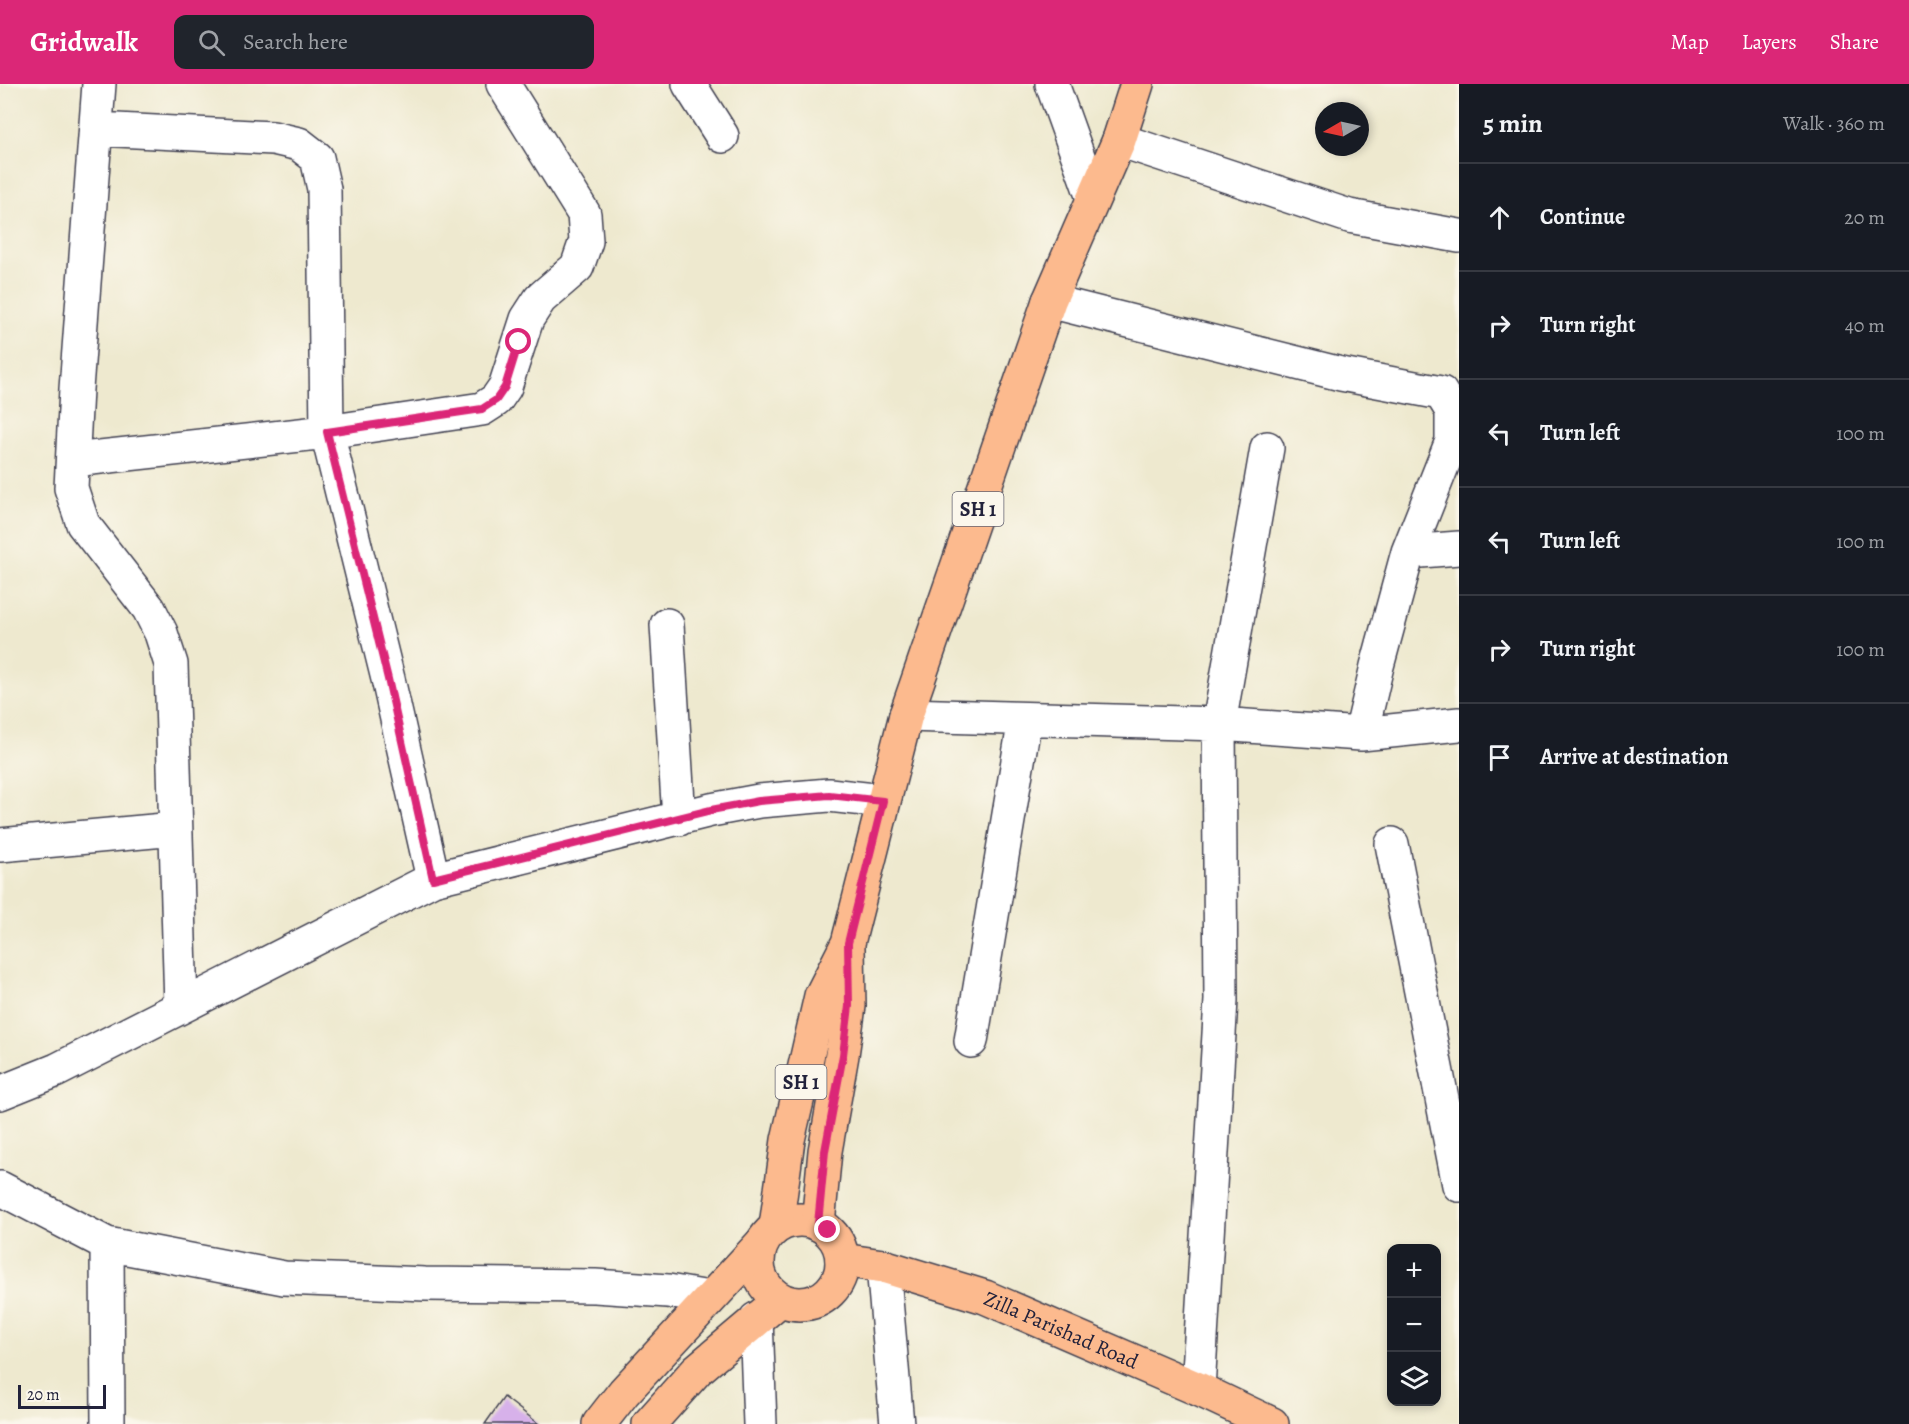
<!DOCTYPE html>
<html lang="en">
<head>
<meta charset="utf-8">
<style>
  :root { --surface:#171b24; --page:#20242c; --text:#f1f3f6; --muted:#9ea1a6; --line:#363941; --accent:#db2777 }
  body { margin:0; font-family:Alegreya,serif; background:var(--page); color:var(--text) }
  .controls { position:absolute; right:18px; bottom:18px; display:grid; overflow:hidden; border-radius:12px; box-shadow:0 3px 9px #0003 }
  .controls button { width:54px; height:54px; display:grid; place-items:center; padding:0; border:0; border-bottom:2px solid var(--line); background:var(--surface); color:var(--text); font:30px sans-serif }
  .compass { position:absolute; left:1315px; top:18px; width:54px; height:54px; border-radius:50%; background:var(--surface); box-shadow:0 3px 9px #0003; rotate:261deg }
  .scale { position:absolute; left:18px; bottom:15px; width:88px; box-sizing:border-box; padding-left:6px; border:3px solid #22223b; border-top:0; font-size:16px; line-height:21px; white-space:nowrap; color:#22223b; -webkit-text-stroke:4px #fbf7ec; paint-order:stroke }
  .stop { position:absolute; width:18px; height:18px; margin:-14px; border:4px solid #db2777; border-radius:50%; background:#fff }
  .stop.end { background:#db2777; border-color:#fff; box-shadow:0 2px 6px #0008 }
  .list { margin:0; padding:0; list-style:none }
  h2 { display:flex; justify-content:space-between; align-items:center; height:78px; margin:0; padding:0 24px; font-size:26px }
  h2 small { font-size:20px; font-weight:400; color:var(--muted) }
  .list li { display:grid; grid-template-columns:39px 1fr auto; gap:18px; align-items:center; box-sizing:border-box; height:108px; padding:0 24px; border-top:2px solid var(--line) }
  .list b { display:block; font-size:22px; white-space:nowrap }
  .list em { font-size:20px; font-style:normal; color:var(--muted) }
  .icon { flex:none; width:33px; height:33px; fill:none; stroke:currentColor; stroke-width:2; stroke-linecap:round; stroke-linejoin:round }
  .map { position:relative; flex:none; width:1459px; height:1340px; overflow:hidden }
  header { display:flex; align-items:center; gap:36px; box-sizing:border-box; height:84px; padding:0 30px; background:var(--accent); color:#fff }
  header strong { font-size:28px }
  nav { display:flex; gap:33px; margin-inline-start:auto; font-size:21px }
  .search { width:420px; height:54px; background:var(--page); display:flex; align-items:center; gap:15px; box-sizing:border-box; padding:0 21px; border-radius:12px; color:var(--muted); font-size:22px }
  main { display:flex }
  aside { flex:1; background:var(--surface) }
  .map>svg:first-child { display:block }
</style>
</head>
<body>
<header>
<strong>Gridwalk</strong>
<div class="search"><svg class="icon" aria-label="search" viewBox="0 0 24 24"><circle cx="10" cy="10" r="6"/><path d="M15 15l6 6"/></svg>Search here</div>
<nav><a>Map</a><a>Layers</a><a>Share</a></nav>
</header>
<main>
<div class="map">
<svg width="1459" height="1340" viewBox="0 0 1459 1340">
  <rect width="100%" height="100%" fill="#fbf7ec"/>
  <filter id="ink" filterUnits="userSpaceOnUse"><feTurbulence type="fractalNoise" baseFrequency=".0167" numOctaves="2"/><feDisplacementMap in="SourceGraphic" scale="12" xChannelSelector="R" yChannelSelector="G"/><feConvolveMatrix kernelMatrix="1 2 1 2 8 2 1 2 1" color-interpolation-filters="sRGB"/></filter>
  <filter id="wash" filterUnits="userSpaceOnUse"><feTurbulence type="fractalNoise" baseFrequency=".008" numOctaves="4" result="noise"/><feDisplacementMap in="SourceGraphic" scale="24" xChannelSelector="R" yChannelSelector="G"/><feGaussianBlur stdDeviation="1.35" result="paint"/><feColorMatrix in="noise" values="0 0 0 0 0 0 0 0 0 0 0 0 0 0 0 0 0 1.4 0 .05"/><feComposite in="paint" operator="in"/></filter>
  <g filter="url(#wash)">
    <rect width="100%" height="100%" fill="#eee9cf"/>
    <g id="blocks">
      <path fill="#d7b1ea" d="M504,1313L539,1340H485Z"/>
    </g>
  </g>
  <g filter="url(#ink)">
    <use href="#blocks" fill-opacity="0" stroke="#414051" stroke-width="1.5"/>
    <g fill="none" stroke-linecap="round" stroke-linejoin="round">
      <defs>
        <path id="minor" d="M99,0L76,305L71,404L83,440L149,525L161,549L171,580L181,923
          M689,0L722,52
          M1052,0L1093,114
          M97,45L273,54L299,60L317,74L324,105L327,348L388,595L433,795
          M1119,56L1349,132L1459,152
          M1049,217L1341,290L1441,309L1452,327V357L1408,468L1377,582L1361,650
          M73,376L327,348L482,325L496,316L505,303L527,235L540,215L577,183L586,157L584,130L503,0
          M1408,468L1459,464
          M667,541L679,735
          M906,631L1219,640L1361,650L1459,640
          M1392,760L1459,1101
          M0,761L175,745
          M971,957L1025,635
          M0,1009L57,986L433,795L711,726L759,717L829,711L883,717
          M0,1104L107,1160L284,1194L425,1200L595,1202L668,1207L709,1214
          M107,1160L108,1340
          M883,1182L897,1340
          M756,1235L760,1340
          M1198,1305L1221,916L1219,640L1267,364"/>
        <g id="major">
          <circle cx="800" cy="1178" r="42"/>
          <path d="M818,1140L825,1067L842,971L849,922L848,864"/>
          <path d="M776,1142L788,1056L821,912L848,859L906,631L1049,217L1119,56L1137,0"/>
          <path id="s1" d="M842,1176L883,1182L985,1213L1198,1305L1272,1340"/>
          <path d="M599,1340L624,1308L762,1159"/>
          <path d="M649,1340L697,1286L780,1216"/>
        </g>
      </defs>
      <use href="#minor" stroke="#414051" stroke-width="36"/>
      <use href="#major" stroke="#414051" stroke-width="36"/>
      <use href="#minor" stroke="#fff" stroke-width="33"/>
      <use href="#major" stroke="#fcba8e" stroke-width="33"/>
    </g>
  </g>
  <g fill="none" stroke-linecap="round" stroke-linejoin="round" filter="url(#ink)">
    <path stroke="#db2777" stroke-width="8" d="M519,258L505,303L496,316L482,325L327,348L388,595L433,795L711,726L759,717L829,711L883,717L848,859L849,922L843,971L825,1067L818,1140L828,1146"/>
  </g>
  <g text-anchor="middle" dominant-baseline="central" stroke-width="4.5" stroke-linejoin="round" paint-order="stroke">
    <g fill="#fbf7ec" stroke="#636270" stroke-width="1.5">
      <rect x="952.5" y="408" width="51" height="34" rx="4.5"/>
      <rect x="775.5" y="981" width="51" height="34" rx="4.5"/>
    </g>
    <g font-size="20" font-weight="bold" fill="#22223b">
      <text x="978" y="425">SH 1</text>
      <text x="801" y="998">SH 1</text>
    </g>
    <g font-size="21" fill="#22223b" stroke="#fbf7ec">
      <text stroke="none"><textPath href="#s1" startOffset="231">Zilla Parishad Road</textPath></text>
    </g>
  </g>
</svg>
<div class="controls">
<button>+</button>
<button>−</button>
<button><svg class="icon" aria-label="layers" viewBox="0 0 24 24"><path d="M12 4l9 5-9 5-9-5zM3 14l9 5 9-5"/></svg></button>
</div>
<svg class="compass" viewBox="-18 -18 36 36"><path d="M0-13l5 13h-10z" fill="#e53935"/><path d="M0 13l5-13h-10z" fill="#9ea1a6"/></svg>
<div class="scale">20 m</div>
<div class="stop" style="left:519px;top:258px"></div>
<div class="stop end" style="left:828px;top:1146px"></div>
</div>
<aside>
<h2>5 min<small>Walk · 360 m</small></h2>
<ul class="list">
<li><svg class="icon" aria-label="ahead" viewBox="0 0 24 24"><path d="M12 20V5M6 11l6-6 6 6"/></svg><div><b>Continue</b></div><em>20 m</em></li>
<li><svg class="icon" aria-label="right" viewBox="0 0 24 24"><path d="M7 20v-9h11M14 6l5 5-5 5"/></svg><div><b>Turn right</b></div><em>40 m</em></li>
<li><svg class="icon" aria-label="left" viewBox="0 0 24 24"><path d="M17 20v-9H6M10 6l-5 5 5 5"/></svg><div><b>Turn left</b></div><em>100 m</em></li>
<li><svg class="icon" aria-label="left" viewBox="0 0 24 24"><path d="M17 20v-9H6M10 6l-5 5 5 5"/></svg><div><b>Turn left</b></div><em>100 m</em></li>
<li><svg class="icon" aria-label="right" viewBox="0 0 24 24"><path d="M7 20v-9h11M14 6l5 5-5 5"/></svg><div><b>Turn right</b></div><em>100 m</em></li>
<li><svg class="icon" aria-label="arrive" viewBox="0 0 24 24"><path d="M6 21V4h12l-3 4 3 4H6"/></svg><div><b>Arrive at destination</b></div></li>
</ul>
</aside>
</main>
</body>
</html>
